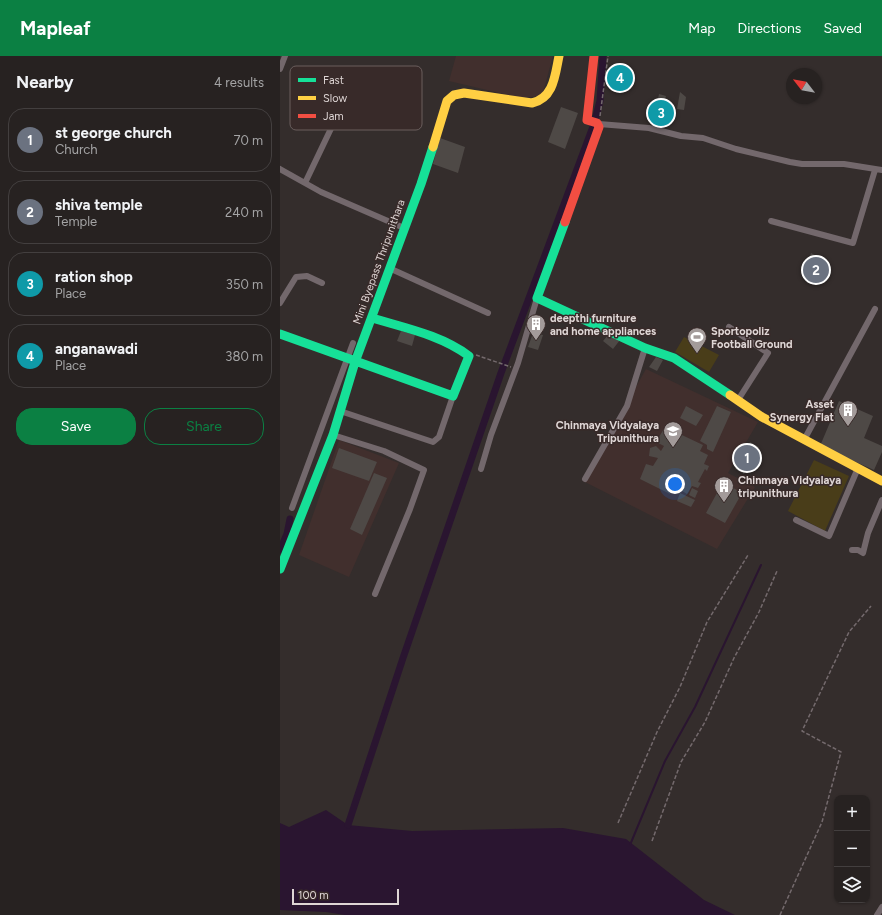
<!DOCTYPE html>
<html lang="en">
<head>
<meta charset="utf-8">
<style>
  :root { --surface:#272221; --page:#332f2e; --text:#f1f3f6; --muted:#a4a4a5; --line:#433f3f; --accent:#0b8043 }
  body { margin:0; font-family:Figtree,sans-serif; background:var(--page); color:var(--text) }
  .controls { position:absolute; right:12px; bottom:12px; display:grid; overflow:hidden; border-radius:8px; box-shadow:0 1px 3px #0004 }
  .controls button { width:36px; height:36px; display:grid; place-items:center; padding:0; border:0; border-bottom:1px solid var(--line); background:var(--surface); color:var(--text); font:20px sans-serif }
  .compass { position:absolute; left:506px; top:12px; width:36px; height:36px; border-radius:50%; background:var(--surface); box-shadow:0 1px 3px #0004; rotate:301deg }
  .scale { position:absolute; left:12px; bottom:10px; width:107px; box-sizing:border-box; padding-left:4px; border:2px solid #dfd6d5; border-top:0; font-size:11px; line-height:14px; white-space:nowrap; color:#dfd6d5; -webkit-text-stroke:3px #382a29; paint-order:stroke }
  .you { position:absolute; left:395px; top:428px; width:14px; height:14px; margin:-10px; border:3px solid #fff; border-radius:50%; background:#1a73e8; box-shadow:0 0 0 6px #1a73e833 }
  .badge { display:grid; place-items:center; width:26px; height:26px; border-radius:50%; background:var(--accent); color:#fff; font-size:13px; font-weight:700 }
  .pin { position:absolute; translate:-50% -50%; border:2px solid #fff; box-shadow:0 1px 4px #0006 }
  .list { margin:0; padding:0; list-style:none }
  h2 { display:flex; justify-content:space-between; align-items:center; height:52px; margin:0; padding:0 16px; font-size:17px }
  h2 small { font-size:13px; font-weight:400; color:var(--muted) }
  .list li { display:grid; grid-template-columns:26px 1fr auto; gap:12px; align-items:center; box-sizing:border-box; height:64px; margin:0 8px 8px; padding:0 8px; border:1px solid var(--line); border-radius:16px }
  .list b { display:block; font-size:15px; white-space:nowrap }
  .list p { margin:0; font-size:13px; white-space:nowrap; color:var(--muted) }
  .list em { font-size:13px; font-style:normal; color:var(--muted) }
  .actions { display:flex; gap:8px; padding:12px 16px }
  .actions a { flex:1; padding:9px 0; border:1px solid var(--accent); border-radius:16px; text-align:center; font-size:14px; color:var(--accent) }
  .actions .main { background:var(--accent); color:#fff }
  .icon { flex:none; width:22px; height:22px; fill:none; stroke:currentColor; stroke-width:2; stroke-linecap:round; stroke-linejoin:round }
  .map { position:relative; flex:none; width:602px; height:859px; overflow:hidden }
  header { display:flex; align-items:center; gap:24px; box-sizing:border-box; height:56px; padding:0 20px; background:var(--accent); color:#fff }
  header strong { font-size:19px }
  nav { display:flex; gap:22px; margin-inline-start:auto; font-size:14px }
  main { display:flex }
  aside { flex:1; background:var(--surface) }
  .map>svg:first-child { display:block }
</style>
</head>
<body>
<header>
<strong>Mapleaf</strong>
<nav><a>Map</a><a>Directions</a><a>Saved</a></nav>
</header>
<main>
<aside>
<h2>Nearby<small>4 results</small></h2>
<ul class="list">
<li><span class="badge" style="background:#6b7280">1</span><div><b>st george church</b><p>Church</p></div><em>70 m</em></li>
<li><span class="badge" style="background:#6b7280">2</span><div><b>shiva temple</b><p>Temple</p></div><em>240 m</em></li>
<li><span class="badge" style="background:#0f9aa8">3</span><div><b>ration shop</b><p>Place</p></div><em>350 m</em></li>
<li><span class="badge" style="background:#0f9aa8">4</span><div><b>anganawadi</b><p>Place</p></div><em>380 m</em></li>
</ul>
<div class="actions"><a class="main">Save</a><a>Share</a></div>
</aside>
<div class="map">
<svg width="602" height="859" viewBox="0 0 602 859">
  <rect width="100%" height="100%" fill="#342d2c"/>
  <path fill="#412f2d" d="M176,0H273L262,40L241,42L169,25Z
    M366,313L478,366L448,417L475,431L437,493L303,425Z
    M59,384L119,407L69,521L19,499Z"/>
  <path fill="#493d19" d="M404,281L439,299L429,316L395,296Z
    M534,404L569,420L545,475L508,455Z"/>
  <path fill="#2a1530" d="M46,754L68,769L132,775L283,772L346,783L424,844L455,859H65L46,856L0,854V767L9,771Z"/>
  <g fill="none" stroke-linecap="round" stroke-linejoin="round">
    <path stroke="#2a1530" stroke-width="2" d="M350,789L385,705L415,651L481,509"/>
    <path stroke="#2a1530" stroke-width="7" d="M0,494L7,478L10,463
      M68,769L123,602L221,317L314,68L320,45L323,0"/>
  </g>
  <path fill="#4e4946" d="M333,14L350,17L348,28L331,25Z
    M400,36L406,41L404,54L397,53Z
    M379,38L386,40L383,50L387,51L383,66L374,63Z
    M281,51L298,57L285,93L268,86Z
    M160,82L185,91L178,117L153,108Z
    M531,197L550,207L538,229L523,221Z
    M121,275L135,279L132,290L117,285Z
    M253,277L263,279L258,294L248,291Z
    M329,278L340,284L333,293L323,285Z
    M376,301L383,304L377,315L369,311Z
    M559,345L593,360L584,382L602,390V396L594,414L540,390Z
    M406,350L423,359L416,370L400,362Z
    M437,350L451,356L433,396L427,393V389L420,385Z
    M385,371L423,389L420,395L428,399L424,408L429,410L427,415L425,413L418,426L421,427L418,432L412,430L407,438L394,430L390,438L360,423L366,408L373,410L378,402L369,400L370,392L376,390L381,395L384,390L376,386Z
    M470,386L479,391L464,418L455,413Z
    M59,392L97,406L89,425L52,412Z
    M94,417L107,422L82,479L70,473Z
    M443,426L462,437L445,467L426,457Z
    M412,432L418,435L415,442L409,439Z
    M400,437L415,444L411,451L397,445Z"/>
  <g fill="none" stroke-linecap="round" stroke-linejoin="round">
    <path stroke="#746a6d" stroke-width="1.5" stroke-dasharray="4 2" stroke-linecap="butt" d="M320,60L328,0
      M196,299L231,311
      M338,767L377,676L400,631L427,566L468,499
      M372,785L401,706L425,666L454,602L479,556L497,515
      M500,859L542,766L561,696L522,675L569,576L591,550"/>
    <path stroke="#73686c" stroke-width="6" d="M0,13L5,0
      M319,68L369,72L401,80L423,82L456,93L510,106L522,108H564L602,114
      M0,113L41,136L124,172
      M25,127L57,60
      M491,165L573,187L595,114
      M109,212L208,257
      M0,247L16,221L27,220L42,227
      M449,271L488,297L458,344
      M60,355L153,386L159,381L173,340
      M53,379L104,395L144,414L130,453L95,538
      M524,384L595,253
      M201,413L211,379L238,307L257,242
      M305,423L347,350L365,292
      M12,452L73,287
      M516,464L549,480L578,412
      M572,494H578L583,497L588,477L602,444
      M597,859L602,851"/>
    <path stroke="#16e098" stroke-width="9" d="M285,166L257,242L365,292L394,302L450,339
      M0,278L173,340L189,300C161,279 125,272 92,262
      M0,513L53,379L75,306L141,128L153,91"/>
    <path stroke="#ffcf43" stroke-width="9" d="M153,91L167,45L174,39L184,37L252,47C274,42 275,19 279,0
      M450,339L482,361L602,425"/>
    <path stroke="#f24e42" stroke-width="9" d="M285,166L319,71L317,67L307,64L314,0"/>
  </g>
  <defs>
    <symbol id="building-pin" viewBox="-11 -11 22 30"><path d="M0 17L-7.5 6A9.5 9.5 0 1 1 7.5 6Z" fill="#a39b9a" stroke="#382a29"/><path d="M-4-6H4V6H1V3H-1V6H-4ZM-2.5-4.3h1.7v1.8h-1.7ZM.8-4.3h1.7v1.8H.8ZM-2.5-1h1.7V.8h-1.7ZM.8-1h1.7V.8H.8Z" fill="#fff"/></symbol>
    <symbol id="stadium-pin" viewBox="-11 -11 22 30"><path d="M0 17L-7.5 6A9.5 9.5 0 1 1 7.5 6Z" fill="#a39b9a" stroke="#382a29"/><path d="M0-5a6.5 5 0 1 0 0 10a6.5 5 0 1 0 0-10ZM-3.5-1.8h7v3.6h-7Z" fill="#fff"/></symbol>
    <symbol id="school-pin" viewBox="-11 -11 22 30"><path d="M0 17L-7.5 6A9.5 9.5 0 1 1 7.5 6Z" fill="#a39b9a" stroke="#382a29"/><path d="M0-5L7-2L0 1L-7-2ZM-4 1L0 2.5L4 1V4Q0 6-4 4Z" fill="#fff"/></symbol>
  </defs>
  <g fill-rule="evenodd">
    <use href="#building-pin" x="245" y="257" width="22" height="30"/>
    <use href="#stadium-pin" x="406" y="270" width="22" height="30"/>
    <use href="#building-pin" x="557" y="343" width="22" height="30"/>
    <use href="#school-pin" x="382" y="364" width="22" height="30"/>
    <use href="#building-pin" x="433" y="419" width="22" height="30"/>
  </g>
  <g text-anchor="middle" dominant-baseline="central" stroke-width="3" stroke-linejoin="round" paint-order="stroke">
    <g font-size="11" fill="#dfd6d5" stroke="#382a29">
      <text transform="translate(99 206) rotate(-70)">Mini Byepass Thripunithara</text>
    </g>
    <g font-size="11" font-weight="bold" fill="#dfd6d5" stroke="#382a29" text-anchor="start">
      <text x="270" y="262">deepthi furniture<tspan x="270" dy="13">and home appliances</tspan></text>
      <text x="431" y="275">Sportopoliz<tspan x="431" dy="13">Football Ground</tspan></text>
      <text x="554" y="348" text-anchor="end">Asset<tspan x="554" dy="13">Synergy Flat</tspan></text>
      <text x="379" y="369" text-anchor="end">Chinmaya Vidyalaya<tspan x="379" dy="13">Tripunithura</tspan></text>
      <text x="458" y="424">Chinmaya Vidyalaya<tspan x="458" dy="13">tripunithura</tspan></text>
    </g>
  </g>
  <rect x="10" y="10" width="132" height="64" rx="6" fill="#382a29" stroke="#6a5e5d" stroke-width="1"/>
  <rect x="18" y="22" width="18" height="4" fill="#16e098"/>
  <rect x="18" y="40" width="18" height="4" fill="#ffcf43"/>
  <rect x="18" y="58" width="18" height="4" fill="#f24e42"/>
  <g font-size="11" fill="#dfd6d5">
    <text x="43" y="28">Fast</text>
    <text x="43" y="46">Slow</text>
    <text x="43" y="64">Jam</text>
  </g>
</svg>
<div class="controls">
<button>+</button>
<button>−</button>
<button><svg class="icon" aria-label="layers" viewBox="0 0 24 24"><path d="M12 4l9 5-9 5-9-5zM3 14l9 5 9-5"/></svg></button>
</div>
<svg class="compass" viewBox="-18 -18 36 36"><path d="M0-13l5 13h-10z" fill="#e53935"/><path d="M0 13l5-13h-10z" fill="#a4a4a5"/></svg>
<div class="scale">100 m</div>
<div class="you"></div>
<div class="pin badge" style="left:467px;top:402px;background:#6b7280">1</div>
<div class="pin badge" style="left:536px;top:214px;background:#6b7280">2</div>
<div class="pin badge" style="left:381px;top:57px;background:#0f9aa8">3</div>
<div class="pin badge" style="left:340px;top:22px;background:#0f9aa8">4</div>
</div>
</main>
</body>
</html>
